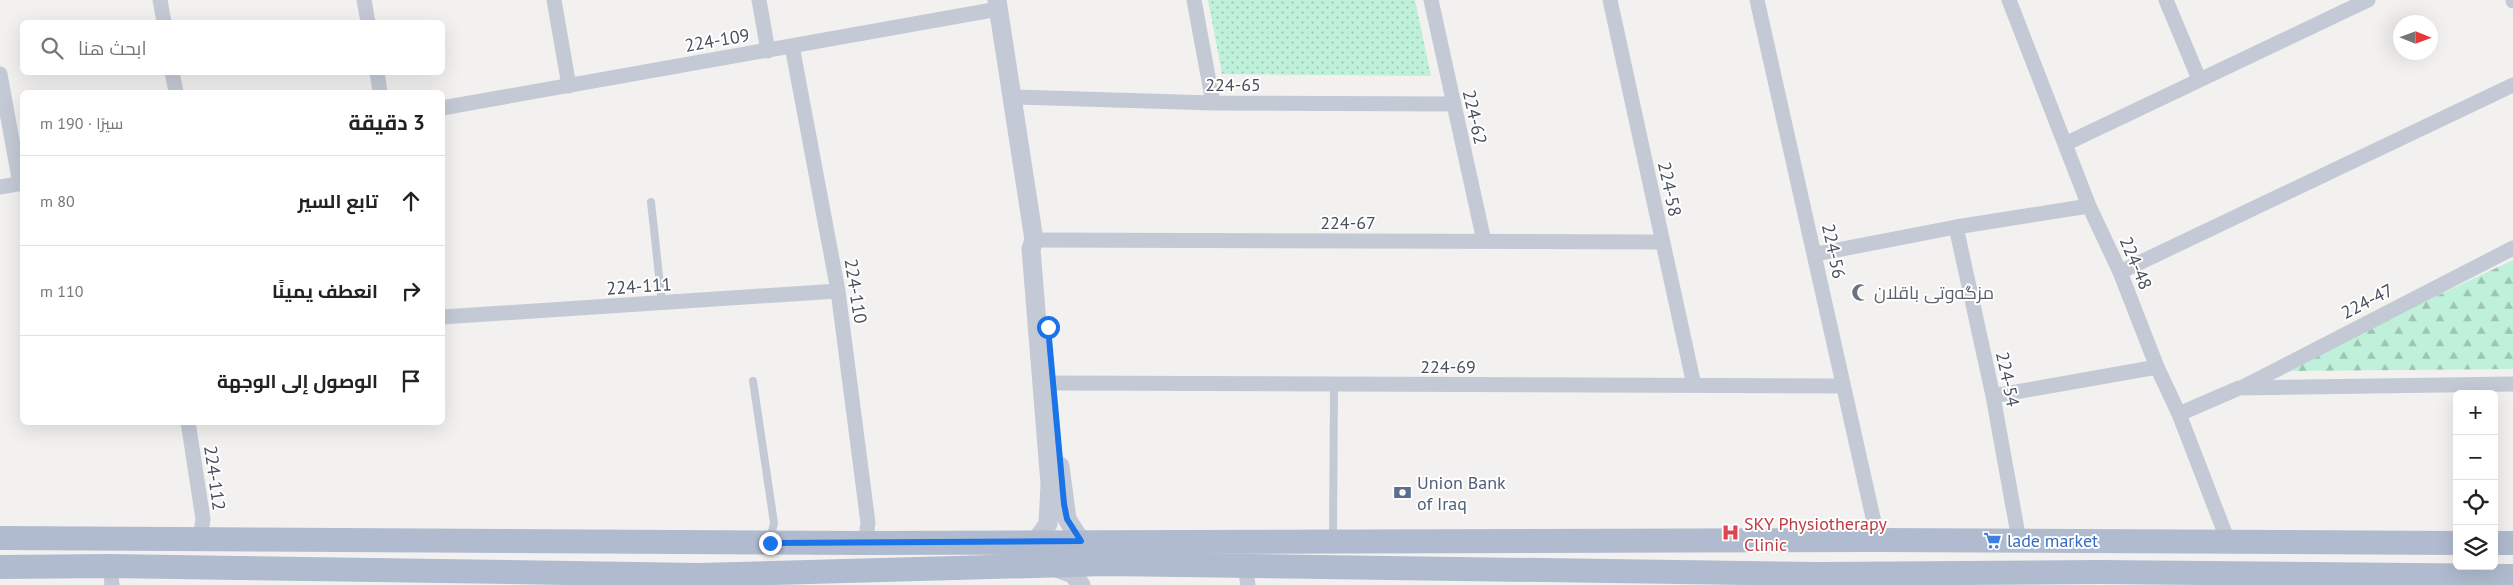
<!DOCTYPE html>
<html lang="ar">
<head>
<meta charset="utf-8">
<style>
  :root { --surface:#fff; --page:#f6f6f6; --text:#222; --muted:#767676; --line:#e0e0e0 }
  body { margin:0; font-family:"PT Sans",Cairo,sans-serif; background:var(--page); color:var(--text); direction:rtl }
  .controls { position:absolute; right:15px; bottom:15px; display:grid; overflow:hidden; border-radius:8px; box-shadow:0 5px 20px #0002 }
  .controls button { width:45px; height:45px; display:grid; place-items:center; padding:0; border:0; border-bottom:1px solid var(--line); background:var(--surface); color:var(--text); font:25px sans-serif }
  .compass { position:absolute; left:2393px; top:15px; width:45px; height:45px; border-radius:50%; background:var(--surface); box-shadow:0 5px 20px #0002; rotate:91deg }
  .stop { position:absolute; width:15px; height:15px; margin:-11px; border:4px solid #1a73e8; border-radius:50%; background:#fff }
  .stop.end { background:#1a73e8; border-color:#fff; box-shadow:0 1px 5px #0008 }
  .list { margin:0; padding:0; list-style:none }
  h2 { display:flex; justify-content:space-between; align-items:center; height:65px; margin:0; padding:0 20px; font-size:21px }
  h2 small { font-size:16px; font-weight:400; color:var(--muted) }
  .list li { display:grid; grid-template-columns:32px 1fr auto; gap:15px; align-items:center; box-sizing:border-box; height:90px; padding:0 20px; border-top:1px solid var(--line) }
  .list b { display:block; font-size:19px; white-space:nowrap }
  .list em { font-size:16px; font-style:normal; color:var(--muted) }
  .icon { flex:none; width:28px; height:28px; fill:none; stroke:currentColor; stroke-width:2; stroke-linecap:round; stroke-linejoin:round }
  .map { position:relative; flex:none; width:2513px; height:585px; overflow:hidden; direction:ltr }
  .search { position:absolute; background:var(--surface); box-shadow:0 5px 20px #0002; left:20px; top:20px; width:425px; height:55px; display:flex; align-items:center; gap:12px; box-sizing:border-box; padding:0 18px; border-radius:8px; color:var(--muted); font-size:19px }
  .panel { position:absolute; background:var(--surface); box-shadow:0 5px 20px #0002; left:20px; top:90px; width:425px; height:335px; border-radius:8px; direction:rtl }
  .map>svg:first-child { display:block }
</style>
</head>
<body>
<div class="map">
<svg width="2513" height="585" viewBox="0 0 2513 585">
  <defs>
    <pattern id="forest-firs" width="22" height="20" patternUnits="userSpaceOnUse" patternTransform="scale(1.25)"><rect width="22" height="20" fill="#bff0d9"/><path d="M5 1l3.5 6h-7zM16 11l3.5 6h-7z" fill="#9dc5b3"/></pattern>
    <pattern id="park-dots" width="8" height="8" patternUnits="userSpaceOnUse" patternTransform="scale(1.25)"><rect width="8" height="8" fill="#bff0d9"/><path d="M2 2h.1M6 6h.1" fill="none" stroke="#9dc5b3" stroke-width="1.8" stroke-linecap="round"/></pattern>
  </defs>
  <rect width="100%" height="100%" fill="#f3f1f0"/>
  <path fill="url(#forest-firs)" d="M2513,260V369L2277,371Z"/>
  <path fill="url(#park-dots)" d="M1208,0H1415L1431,76L1222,74Z"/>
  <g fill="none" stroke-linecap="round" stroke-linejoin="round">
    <path stroke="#c4cad5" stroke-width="8" d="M651,202L662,303
      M753,381L774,523L770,540
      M1333,540L1334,384"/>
    <path stroke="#c4cad5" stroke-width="15" d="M160,0L164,22
      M364,0L368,22
      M554,0L569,86
      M759,0L768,51
      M1194,0L1213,103
      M1431,0L1484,241
      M1610,0L1694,385
      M1757,0L1878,540
      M2009,0L2089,206L2120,272L2157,367L2179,414L2228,541
      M2166,0L2199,79
      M2513,0V1
      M792,46L838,291L868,523L865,543
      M172,72L176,92
      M377,72L380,92
      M0,74L20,184
      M1012,97L1213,103L1452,104
      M442,108L998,9
      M2065,144L2368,0
      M0,187L22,183
      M1956,227L1993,396L2019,540
      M1034,240L1663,242
      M1816,254L1956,227L2089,206
      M2120,272L2513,85
      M442,317L838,291
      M1055,383L1842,386
      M2243,387L2513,248
      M1993,396L2157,367
      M2179,414L2239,388L2513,384
      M188,422L203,519L200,539
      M110,566L112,585
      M1245,567L1248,585"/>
    <path stroke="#c4cad5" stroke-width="19" d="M997,0L1034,240L1031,249L1050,484L1048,524L1035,542
      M1060,466L1067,519L1081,541
      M1054,567L1073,574L1081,585"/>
    <path stroke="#b0bbcf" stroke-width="24" d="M0,538L865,543L1878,540L2457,543
      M2494,543H2513
      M0,567L110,566L700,575L1105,564L1819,574L2100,572L2513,576"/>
  </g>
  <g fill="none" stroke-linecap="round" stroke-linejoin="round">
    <path stroke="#1a73e8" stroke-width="6" d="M770,543L1081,541L1067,519L1064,504L1048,327"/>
  </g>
  <defs>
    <symbol id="mosque-bare" viewBox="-9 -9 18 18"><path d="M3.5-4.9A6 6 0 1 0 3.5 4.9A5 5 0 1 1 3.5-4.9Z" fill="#6b7280" stroke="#fff" stroke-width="2.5" paint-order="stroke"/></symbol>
    <symbol id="bank-bare" viewBox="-9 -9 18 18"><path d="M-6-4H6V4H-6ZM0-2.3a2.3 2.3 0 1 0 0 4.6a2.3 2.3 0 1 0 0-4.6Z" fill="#5c6f8a" stroke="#fff" stroke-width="2.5" paint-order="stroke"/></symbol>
    <symbol id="hospital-bare" viewBox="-9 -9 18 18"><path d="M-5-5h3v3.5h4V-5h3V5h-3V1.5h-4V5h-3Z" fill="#e0444e" stroke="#fff" stroke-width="2.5" paint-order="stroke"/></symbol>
    <symbol id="supermarket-bare" viewBox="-9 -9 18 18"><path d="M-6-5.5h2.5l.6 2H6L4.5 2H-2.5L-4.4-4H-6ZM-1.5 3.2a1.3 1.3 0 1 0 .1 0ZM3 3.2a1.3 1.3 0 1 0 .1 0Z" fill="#3f7fe0" stroke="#fff" stroke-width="2.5" paint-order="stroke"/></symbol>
  </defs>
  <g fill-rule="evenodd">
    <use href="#mosque-bare" x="1848" y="280" width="25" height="25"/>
    <use href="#bank-bare" x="1390" y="480" width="25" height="25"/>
    <use href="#hospital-bare" x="1718" y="520" width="25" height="25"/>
    <use href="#supermarket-bare" x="1980" y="528" width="25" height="25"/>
  </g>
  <g text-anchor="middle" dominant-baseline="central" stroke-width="4" stroke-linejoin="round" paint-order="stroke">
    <g font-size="18" fill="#48505e" stroke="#fff">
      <text transform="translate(717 40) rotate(-10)">224-109</text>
      <text x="1233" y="84">224-65</text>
      <text transform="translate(1475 117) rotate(77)">224-62</text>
      <text transform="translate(1670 189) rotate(78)">224-58</text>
      <text x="1348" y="222">224-67</text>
      <text transform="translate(1834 251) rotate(78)">224-56</text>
      <text transform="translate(2136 263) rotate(67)">224-48</text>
      <text transform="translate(639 286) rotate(-4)">224-111</text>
      <text transform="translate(856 291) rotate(81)">224-110</text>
      <text transform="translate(2367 301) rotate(-27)">224-47</text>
      <text x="1448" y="366">224-69</text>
      <text transform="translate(2008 379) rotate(78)">224-54</text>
      <text transform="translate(215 478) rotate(82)">224-112</text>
    </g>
    <g font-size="18" fill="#5b616d" stroke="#fff" text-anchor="start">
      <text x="1874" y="292">مزگه‌وتی باقلان</text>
    </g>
    <g font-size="18" fill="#4e5e75" stroke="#fff" text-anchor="start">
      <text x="1417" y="482">Union Bank<tspan x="1417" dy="21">of Iraq</tspan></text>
    </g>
    <g font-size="18" fill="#be3a42" stroke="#fff" text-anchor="start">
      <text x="1744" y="523">SKY Physiotherapy<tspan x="1744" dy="21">Clinic</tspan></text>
    </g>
    <g font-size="18" fill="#366cbe" stroke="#fff" text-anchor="start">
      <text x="2007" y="540">lade market</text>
    </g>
  </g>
</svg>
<div class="controls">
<button>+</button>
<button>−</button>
<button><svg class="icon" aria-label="locate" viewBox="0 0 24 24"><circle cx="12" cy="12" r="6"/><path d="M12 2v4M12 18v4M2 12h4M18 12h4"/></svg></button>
<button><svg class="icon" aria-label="layers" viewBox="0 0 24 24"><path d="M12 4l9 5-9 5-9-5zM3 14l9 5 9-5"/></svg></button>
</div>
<svg class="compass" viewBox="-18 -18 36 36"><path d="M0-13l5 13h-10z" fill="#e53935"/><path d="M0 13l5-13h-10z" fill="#767676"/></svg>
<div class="stop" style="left:1048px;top:327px"></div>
<div class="stop end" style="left:770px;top:543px"></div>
<div class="search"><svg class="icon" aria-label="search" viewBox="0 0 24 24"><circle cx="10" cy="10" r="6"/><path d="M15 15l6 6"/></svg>ابحث هنا</div>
<section class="panel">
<h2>3 دقيقة<small>سيرًا · 190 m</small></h2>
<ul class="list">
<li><svg class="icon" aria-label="ahead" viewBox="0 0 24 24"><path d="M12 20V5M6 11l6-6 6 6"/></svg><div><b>تابع السير</b></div><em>80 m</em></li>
<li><svg class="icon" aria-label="right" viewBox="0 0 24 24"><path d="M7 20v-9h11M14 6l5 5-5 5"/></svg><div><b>انعطف يمينًا</b></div><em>110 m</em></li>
<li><svg class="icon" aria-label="arrive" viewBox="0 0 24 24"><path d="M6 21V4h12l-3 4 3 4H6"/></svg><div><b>الوصول إلى الوجهة</b></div></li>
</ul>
</section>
</div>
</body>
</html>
